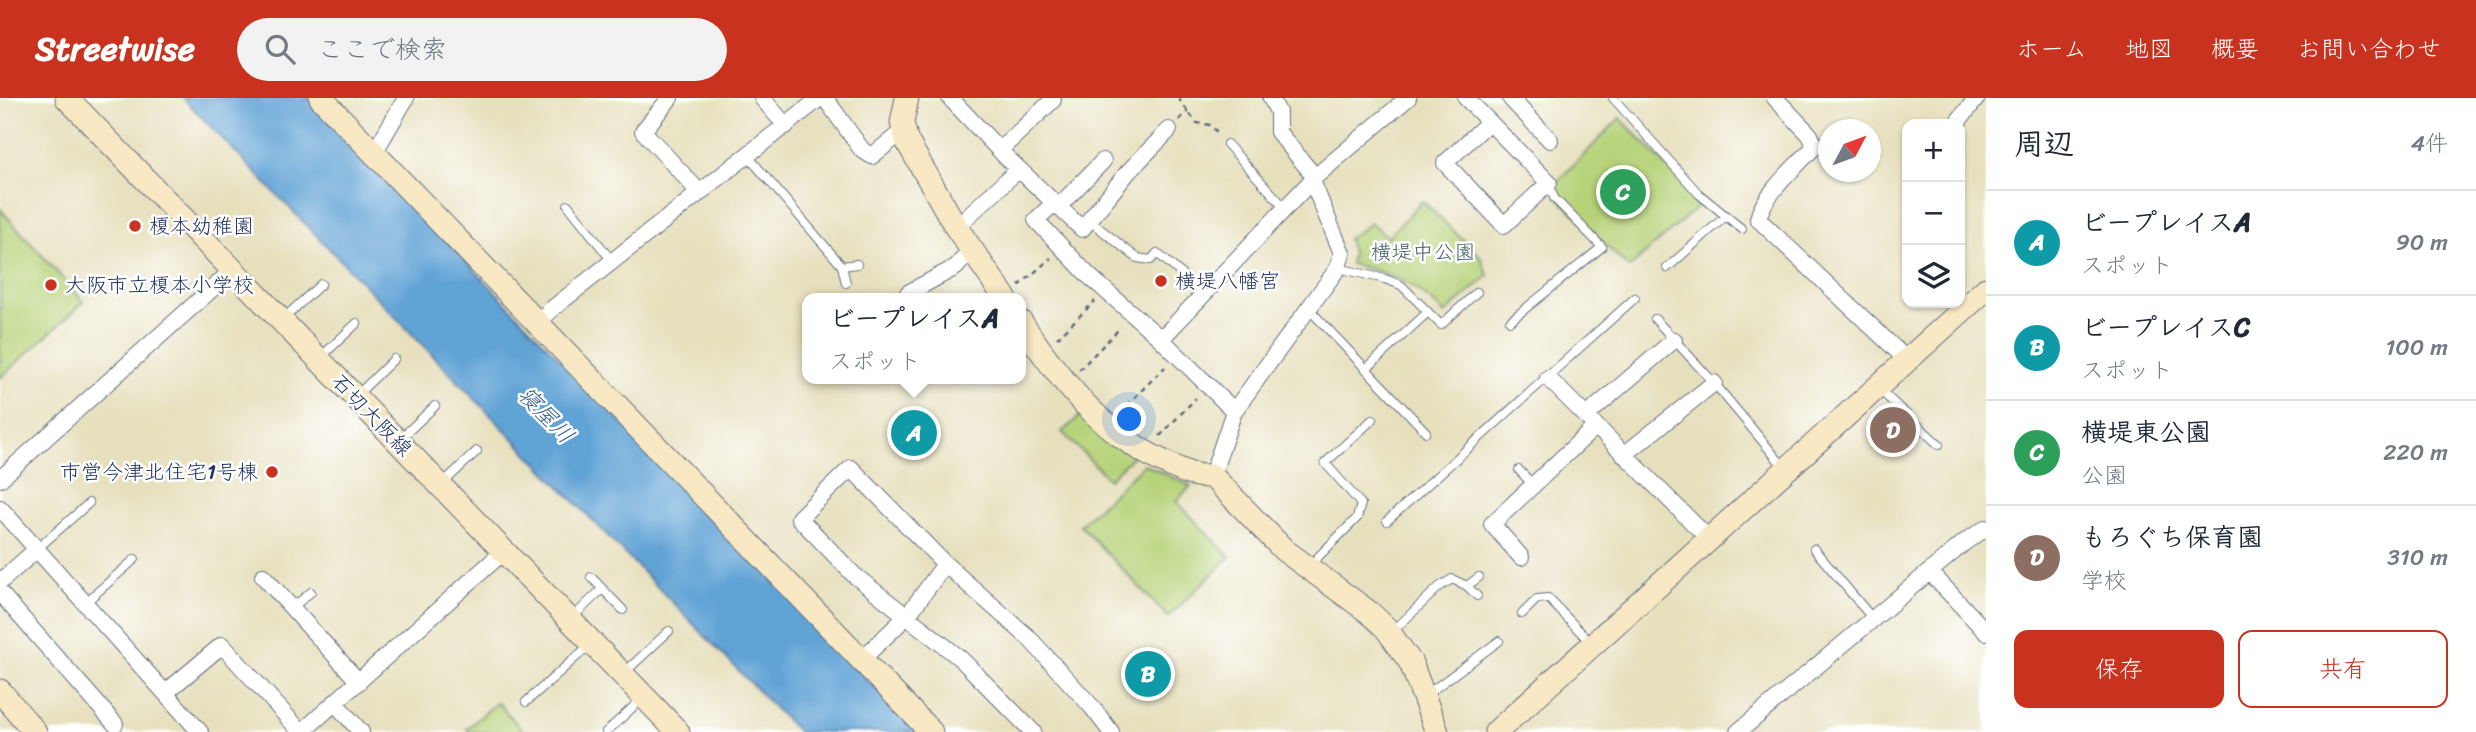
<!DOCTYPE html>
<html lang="ja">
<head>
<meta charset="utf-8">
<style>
  :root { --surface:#fff; --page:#f2f2f3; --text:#1f2937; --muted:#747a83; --line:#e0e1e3; --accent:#c8321e }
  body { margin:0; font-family:Sriracha,"Klee One",sans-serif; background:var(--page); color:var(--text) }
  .controls { position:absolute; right:21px; top:21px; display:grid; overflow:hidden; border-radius:14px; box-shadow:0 2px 5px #0004 }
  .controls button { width:63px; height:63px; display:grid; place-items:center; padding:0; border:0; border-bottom:2px solid var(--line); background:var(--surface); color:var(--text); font:35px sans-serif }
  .compass { position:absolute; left:1818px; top:21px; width:63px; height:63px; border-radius:50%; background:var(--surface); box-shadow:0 2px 5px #0004; rotate:49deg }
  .you { position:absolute; left:1130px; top:322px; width:24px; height:24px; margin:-18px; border:5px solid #fff; border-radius:50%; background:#1a73e8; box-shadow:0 0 0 10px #1a73e833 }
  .badge { display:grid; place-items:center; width:46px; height:46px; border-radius:50%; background:var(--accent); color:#fff; font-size:23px; font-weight:700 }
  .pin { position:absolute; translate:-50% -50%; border:4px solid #fff; box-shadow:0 2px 7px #0006 }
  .popup { position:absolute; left:802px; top:195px; width:224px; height:91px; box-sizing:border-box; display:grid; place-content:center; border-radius:14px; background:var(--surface); filter:drop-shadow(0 2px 5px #0005); font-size:23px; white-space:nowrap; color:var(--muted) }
  .popup b { font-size:26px; color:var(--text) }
  .popup::after { content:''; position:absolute; left:50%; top:100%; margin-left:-14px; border:14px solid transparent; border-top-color:var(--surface) }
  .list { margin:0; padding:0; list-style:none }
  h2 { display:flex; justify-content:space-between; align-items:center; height:91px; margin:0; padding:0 28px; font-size:30px }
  h2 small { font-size:23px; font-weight:400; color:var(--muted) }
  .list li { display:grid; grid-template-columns:46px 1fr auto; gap:21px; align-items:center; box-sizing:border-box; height:105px; padding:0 28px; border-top:2px solid var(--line) }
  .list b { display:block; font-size:26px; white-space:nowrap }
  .list p { margin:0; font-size:23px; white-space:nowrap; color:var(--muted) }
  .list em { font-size:23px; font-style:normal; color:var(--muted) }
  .actions { display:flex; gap:14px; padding:21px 28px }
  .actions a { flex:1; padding:16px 0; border:2px solid var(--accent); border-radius:14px; text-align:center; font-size:24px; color:var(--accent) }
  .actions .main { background:var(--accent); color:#fff }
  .icon { flex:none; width:38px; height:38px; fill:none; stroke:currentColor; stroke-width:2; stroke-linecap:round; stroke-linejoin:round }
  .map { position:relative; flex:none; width:1986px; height:634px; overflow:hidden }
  header { display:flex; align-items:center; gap:42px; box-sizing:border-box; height:98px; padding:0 35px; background:var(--accent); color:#fff }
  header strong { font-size:33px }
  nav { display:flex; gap:38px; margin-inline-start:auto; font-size:24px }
  .search { width:490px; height:63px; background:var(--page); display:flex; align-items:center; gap:18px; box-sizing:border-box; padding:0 24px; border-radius:38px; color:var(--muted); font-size:26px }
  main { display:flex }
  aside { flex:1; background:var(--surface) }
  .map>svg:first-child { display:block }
</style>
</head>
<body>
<header>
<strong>Streetwise</strong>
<div class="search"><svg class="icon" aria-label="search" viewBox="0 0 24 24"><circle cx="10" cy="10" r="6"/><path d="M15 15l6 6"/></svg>ここで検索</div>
<nav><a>ホーム</a><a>地図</a><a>概要</a><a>お問い合わせ</a></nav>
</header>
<main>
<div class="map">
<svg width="1986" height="634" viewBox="0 0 1986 634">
  <rect width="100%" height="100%" fill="#fff"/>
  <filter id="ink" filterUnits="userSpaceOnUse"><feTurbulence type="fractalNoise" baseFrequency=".0143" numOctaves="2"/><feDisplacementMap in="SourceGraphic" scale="14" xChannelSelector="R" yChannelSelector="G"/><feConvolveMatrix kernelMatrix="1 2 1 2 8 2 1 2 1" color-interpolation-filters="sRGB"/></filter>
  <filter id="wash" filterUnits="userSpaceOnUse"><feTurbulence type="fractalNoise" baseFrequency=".00686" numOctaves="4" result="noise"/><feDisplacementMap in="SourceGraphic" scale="28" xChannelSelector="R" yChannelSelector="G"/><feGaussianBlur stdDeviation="1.57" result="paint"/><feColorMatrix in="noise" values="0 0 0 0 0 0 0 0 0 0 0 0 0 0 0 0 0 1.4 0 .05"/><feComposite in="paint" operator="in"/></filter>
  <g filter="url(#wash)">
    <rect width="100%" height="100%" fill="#e7e0bd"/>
    <path fill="#b7d379" stroke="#69816c" stroke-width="2" d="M1620,20L1702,105L1629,170L1558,100L1554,87Z
      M1422,103L1480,158L1488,178L1445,216C1414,185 1393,176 1350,166L1352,154L1348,141L1371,125L1388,139Z
      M0,111L84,204L0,280Z
      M1081,317L1135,356L1109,381L1062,334Z
      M1144,366L1191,388L1176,403L1230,459L1168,519L1080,427Z
      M497,604L524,634H469L467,631Z"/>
    <path fill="#61a3d5" stroke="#3e699a" stroke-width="2" d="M183,0H309L919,634H798Z"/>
  </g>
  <g filter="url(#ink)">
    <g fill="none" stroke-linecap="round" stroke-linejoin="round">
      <defs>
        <path id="lane" d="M1613,0L1699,96L1742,131
          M1227,46L1286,111
          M747,57L842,168L846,185
          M568,107L612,163
          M1090,123L1137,160L1151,162L1157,155L1205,196
          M842,168L857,166
          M1338,170L1385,181L1401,187L1441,227L1477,194
          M1667,170L1726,118
          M1308,210L1426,334
          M1655,221L1714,285L1784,369
          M282,222L321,186
          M1510,223L1602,149L1554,100L1549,85
          M321,259L357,225
          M1366,271L1428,214
          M1880,292L1939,347
          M356,298L394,261
          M399,342L435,308
          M1519,372L1533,387
          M441,387L477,353
          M1387,423L1635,200
          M37,451L89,405
          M1814,451L1873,521
          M1308,469L1357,420L1361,406L1325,365L1373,321
          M591,479L623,512
          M1467,488L1479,479
          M85,505L135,461
          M292,510L311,494
          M1522,516L1537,501L1548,500L1592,546
          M572,520L602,491
          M1391,535L1439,489L1452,481L1467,488L1477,498
          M623,576L669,533
          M1426,597L1499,543
          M526,604L592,545
          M606,634L642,601"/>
        <path id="street" d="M670,0L643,33L700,95
          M762,0L786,28
          M825,0L862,52L872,58L904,32
          M950,0L1003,56L1082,131L1128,74L1169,32
          M1271,0L1278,14V34L1315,79
          M1466,0L1549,85L1504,127L1445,65L1489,24
          M1510,0L1550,42
          M1775,0L1810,37L1815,48C1798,67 1763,96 1758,121L1907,262
          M1959,22L1977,0
          M1000,52L1053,2
          M374,55L406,0
          M1054,105L1036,122L1089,178L1161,241L1234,313
          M1058,109L1103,63
          M956,129L1019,71
          M908,195L956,169L972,151
          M538,225L553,210L820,0
          M1161,241L1315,79L1408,0
          M1548,280L1709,441
          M1586,318L1674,242
          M1624,357L1714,285
          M1212,378L1234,313L1338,170L1342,155L1312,83
          M0,381L233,172
          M0,410L200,634
          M1521,459L1492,426L1596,328
          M1930,474L1986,534
          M263,478L359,584
          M0,484L37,451
          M0,495L115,626
          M861,562L908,517L945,466
          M165,595L222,547L301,634
          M335,605L361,634
          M302,634L503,454
          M1033,634L961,561L854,477L799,420L851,370L945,466L1028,539L1092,609L1111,634
          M1738,634L1965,444L1986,430"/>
        <path id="secondary" d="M67,0L678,634
          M321,0L931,634
          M907,0L902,25L907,43L956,129L1005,200
          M1021,224C1059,281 1102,336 1166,365C1183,373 1192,379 1212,378L1284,452L1370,515L1386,530L1411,565L1437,634
          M0,593L35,634
          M1496,634L1986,191"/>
      </defs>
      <use href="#lane" stroke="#626d7f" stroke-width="10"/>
      <use href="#street" stroke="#626d7f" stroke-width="18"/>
      <use href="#secondary" stroke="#626d7f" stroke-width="25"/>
      <path stroke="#626d7f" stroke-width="2.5" stroke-dasharray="5 5" stroke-linecap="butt" d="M1178,0L1197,25L1211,27L1220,38
        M1179,22L1188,13
        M1019,188L1051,160
        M1057,240L1095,203
        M1079,272L1121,229
        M1120,314L1165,269
        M1160,338L1196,300"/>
      <use href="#lane" stroke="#fff" stroke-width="8"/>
      <use href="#street" stroke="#fff" stroke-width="16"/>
      <use href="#secondary" stroke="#f8e8c3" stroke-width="23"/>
    </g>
  </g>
  <g fill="#c8321e" stroke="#fff" stroke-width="2.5">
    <circle cx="135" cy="128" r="7"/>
    <circle cx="1161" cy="183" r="7"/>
    <circle cx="51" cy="187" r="7"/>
    <circle cx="272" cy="374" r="7"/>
  </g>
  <g text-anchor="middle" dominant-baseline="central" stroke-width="5" stroke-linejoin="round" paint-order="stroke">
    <g font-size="21" fill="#1b2f5e" stroke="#fff" text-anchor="start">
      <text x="149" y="128">榎本幼稚園</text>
      <text x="1175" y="183">横堤八幡宮</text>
      <text x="65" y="187">大阪市立榎本小学校</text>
      <text x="258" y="374" text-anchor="end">市営今津北住宅1号棟</text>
    </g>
    <g font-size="21" fill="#4a6066" stroke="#fff">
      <text x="1423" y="154">横堤中公園</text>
    </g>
    <g font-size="21" fill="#1b2f5e" stroke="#fff">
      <text transform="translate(372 317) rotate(46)">石切大阪線</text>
    </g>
    <g font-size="23" font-style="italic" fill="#375d8e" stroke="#fff">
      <text transform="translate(546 317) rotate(46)">寝屋川</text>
    </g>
  </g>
</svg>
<div class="controls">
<button>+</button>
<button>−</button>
<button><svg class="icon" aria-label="layers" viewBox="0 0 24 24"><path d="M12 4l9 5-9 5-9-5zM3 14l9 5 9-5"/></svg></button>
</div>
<svg class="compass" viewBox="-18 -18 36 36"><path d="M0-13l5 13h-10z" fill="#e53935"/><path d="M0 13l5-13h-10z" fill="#747a83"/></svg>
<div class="you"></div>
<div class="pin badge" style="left:914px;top:335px;background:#0f9aa8">A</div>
<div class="popup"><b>ビープレイスA</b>スポット</div>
<div class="pin badge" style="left:1148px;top:576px;background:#0f9aa8">B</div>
<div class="pin badge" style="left:1623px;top:94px;background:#2e9e5b">C</div>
<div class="pin badge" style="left:1893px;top:332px;background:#8d6e63">D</div>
</div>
<aside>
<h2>周辺<small>4件</small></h2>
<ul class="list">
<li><span class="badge" style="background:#0f9aa8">A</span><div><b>ビープレイスA</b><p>スポット</p></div><em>90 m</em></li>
<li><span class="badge" style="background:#0f9aa8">B</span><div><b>ビープレイスC</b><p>スポット</p></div><em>100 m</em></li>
<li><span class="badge" style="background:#2e9e5b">C</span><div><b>横堤東公園</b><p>公園</p></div><em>220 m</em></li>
<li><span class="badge" style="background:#8d6e63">D</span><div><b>もろぐち保育園</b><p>学校</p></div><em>310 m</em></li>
</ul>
<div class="actions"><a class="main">保存</a><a>共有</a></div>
</aside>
</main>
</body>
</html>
